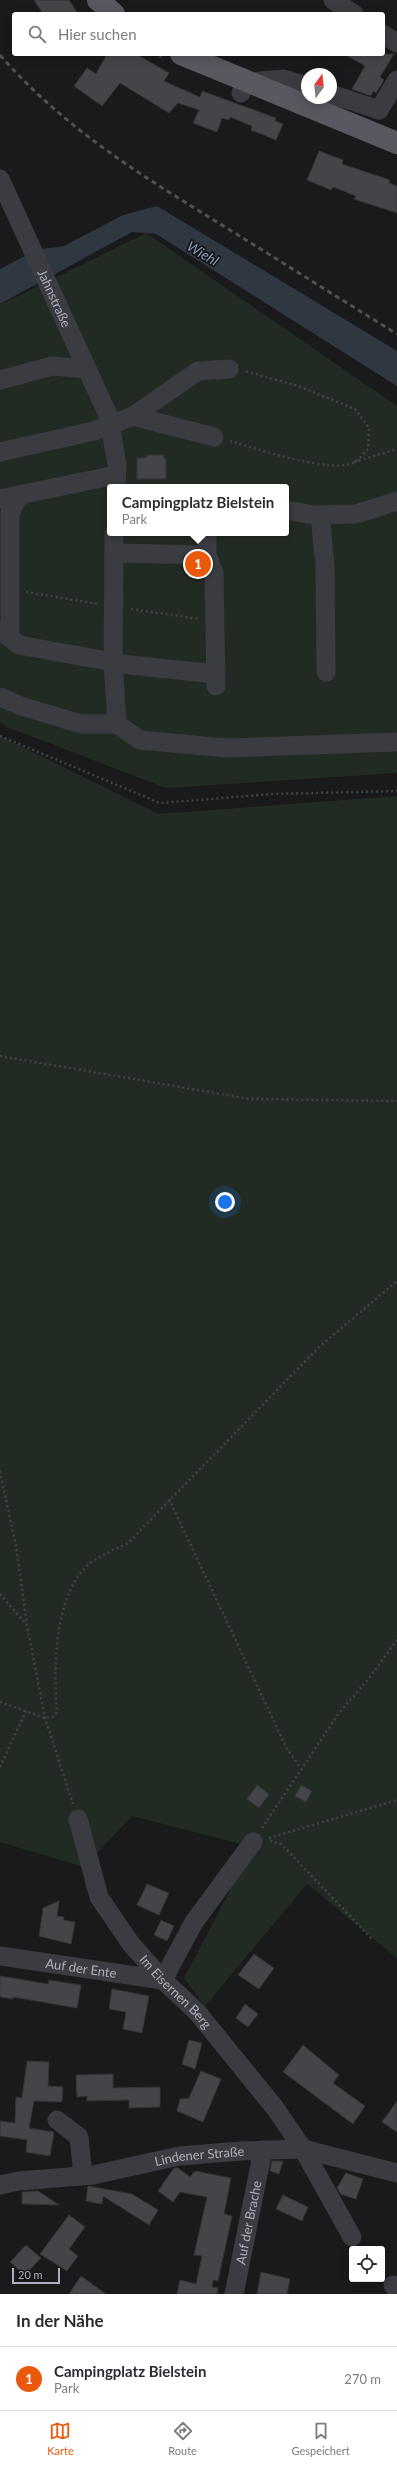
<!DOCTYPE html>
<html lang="de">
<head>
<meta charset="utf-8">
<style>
  :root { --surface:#fff; --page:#f2f2f3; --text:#2b2b33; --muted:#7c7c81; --line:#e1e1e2; --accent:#ea580c }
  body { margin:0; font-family:Lato,sans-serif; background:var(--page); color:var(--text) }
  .controls { position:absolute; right:12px; bottom:12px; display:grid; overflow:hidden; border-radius:4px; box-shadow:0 2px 10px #0003 }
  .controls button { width:36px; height:36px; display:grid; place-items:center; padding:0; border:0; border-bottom:1px solid var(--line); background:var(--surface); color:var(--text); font:20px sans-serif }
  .compass { position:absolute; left:301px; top:68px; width:36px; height:36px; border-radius:50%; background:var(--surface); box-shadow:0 2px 10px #0003; rotate:15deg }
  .scale { position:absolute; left:12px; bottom:10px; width:48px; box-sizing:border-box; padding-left:4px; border:2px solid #adb0bc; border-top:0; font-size:11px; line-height:14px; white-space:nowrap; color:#adb0bc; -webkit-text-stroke:3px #151517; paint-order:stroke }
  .you { position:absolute; left:225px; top:1202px; width:14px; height:14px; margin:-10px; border:3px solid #fff; border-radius:50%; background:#1a73e8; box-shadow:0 0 0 6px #1a73e833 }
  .badge { display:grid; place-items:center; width:26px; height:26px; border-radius:50%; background:var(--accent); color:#fff; font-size:13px; font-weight:700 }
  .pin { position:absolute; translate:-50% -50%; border:2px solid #fff; box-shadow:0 1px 4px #0006 }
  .popup { position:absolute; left:107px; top:484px; width:182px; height:52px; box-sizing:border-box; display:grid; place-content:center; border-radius:4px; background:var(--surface); filter:drop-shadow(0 1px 3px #0005); font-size:13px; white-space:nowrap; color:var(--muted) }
  .popup b { font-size:15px; color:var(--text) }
  .popup::after { content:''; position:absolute; left:50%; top:100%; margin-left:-8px; border:8px solid transparent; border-top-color:var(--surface) }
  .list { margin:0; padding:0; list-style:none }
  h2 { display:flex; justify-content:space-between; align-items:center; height:52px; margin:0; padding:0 16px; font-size:17px }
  h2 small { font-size:13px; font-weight:400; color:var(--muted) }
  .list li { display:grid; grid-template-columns:26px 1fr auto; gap:12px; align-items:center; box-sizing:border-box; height:64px; padding:0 16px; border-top:1px solid var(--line) }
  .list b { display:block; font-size:15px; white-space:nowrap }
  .list p { margin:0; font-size:13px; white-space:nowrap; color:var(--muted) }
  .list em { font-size:13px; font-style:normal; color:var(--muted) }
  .icon { flex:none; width:22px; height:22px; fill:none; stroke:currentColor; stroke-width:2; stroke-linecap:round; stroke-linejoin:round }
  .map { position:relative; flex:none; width:397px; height:2294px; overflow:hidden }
  .search { position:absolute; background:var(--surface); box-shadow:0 2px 10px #0003; left:12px; right:12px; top:12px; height:44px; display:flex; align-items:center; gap:10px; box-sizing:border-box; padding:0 14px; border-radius:4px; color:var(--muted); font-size:15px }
  .sheet { height:116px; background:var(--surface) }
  nav { display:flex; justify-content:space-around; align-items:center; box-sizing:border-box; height:56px; border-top:1px solid var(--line); background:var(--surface); font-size:11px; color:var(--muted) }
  nav a { display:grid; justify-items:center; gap:2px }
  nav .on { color:var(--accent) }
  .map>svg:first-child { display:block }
</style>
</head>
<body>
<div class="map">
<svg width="397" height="2294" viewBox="0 0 397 2294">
  <rect width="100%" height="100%" fill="#1a1a1c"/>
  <path fill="#222b23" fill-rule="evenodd" d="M146,233L397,406V773L166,788L7,727L0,721V305ZM110,487H286V533H110Z
    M0,736L159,814L397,796V1958L307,1884L205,2006L184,1978L253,1847L132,1816L84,1867L0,1842Z"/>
  <path fill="#2f3841" d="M157,206L397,351V386L156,234L132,232L0,304V269L36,250L64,246L123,215Z"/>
  <path fill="#444549" stroke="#343438" d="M34,0H69L78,14H43Z
    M107,54H136L169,73L164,81L177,87L200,97L202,91L276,118L275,121L283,124L276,140L251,130L252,126L230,117L229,120L222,118L217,132L193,123L199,110L178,103L169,113L120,83L102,106L74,86L87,68L96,74Z
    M344,54H394L380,77L384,80L376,93L373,91L371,96L352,89L365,66Z
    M319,151L343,160L342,164L390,180L389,183L397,186V213L354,199L356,196L333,187L331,190L307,180Z
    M147,455H164V458L166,459V479H137V458H146Z
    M257,1785L269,1794L259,1808L247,1799Z
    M301,1785L312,1791L306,1802L295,1796Z
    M147,1884L169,1893L159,1915L137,1905Z
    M59,1901L57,1916L64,1917L63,1920L75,1922L71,1944L39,1936L43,1908Z
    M161,1920L174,1926L167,1941L154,1935Z
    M254,1954L274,1968L259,1989L238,1975Z
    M0,1976L48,1984L49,1980L81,1985L77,2008L13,1997V1999L0,1997Z
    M112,1989L149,1996L142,2033L123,2029L126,2012L109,2009Z
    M245,2004L258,2014L248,2027L236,2018Z
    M189,2040L202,2043L195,2069L182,2064Z
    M303,2045L339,2075L333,2083L365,2106L353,2124L283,2072Z
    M27,2061L49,2062L48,2086L63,2087L62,2102L34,2101L29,2128L54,2132L50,2156L26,2152L27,2140L0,2136V2121L15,2123L16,2097L22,2098Z
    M201,2071L221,2079L203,2122L177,2111L180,2099L189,2098Z
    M113,2074V2088L160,2087V2107L129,2108V2100L87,2101V2096L77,2097L76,2075Z
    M397,2101V2132L382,2122Z
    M272,2161H283L279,2174L270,2171Z
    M174,2168H178L190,2177L195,2171L231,2178L224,2214L232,2216L218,2281L213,2280L212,2287L218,2288L217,2294H177L180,2280L196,2284L202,2256L194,2255L207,2197L180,2192L173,2202L158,2191Z
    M346,2173L363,2179L356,2199L341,2194L337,2188Z
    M88,2186L132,2194L158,2210L149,2225L103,2196L102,2204L86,2201Z
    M38,2191L59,2205L22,2204V2192Z
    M283,2195L308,2207L302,2221L276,2209Z
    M69,2215L85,2227L69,2249L78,2256L67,2271L40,2254Z
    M26,2245L41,2258L25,2275L10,2262Z
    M261,2272L290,2279L287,2294H257Z
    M81,2276L106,2294H69Z"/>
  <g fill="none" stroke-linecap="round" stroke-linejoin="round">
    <path stroke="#414348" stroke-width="2.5" stroke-dasharray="2 3" stroke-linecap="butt" d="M155,54L164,59
      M230,441C254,448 334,475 355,462C360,459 364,453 368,449L369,428L355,409L298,386L245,371
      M354,462L397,449
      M26,592L98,604
      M131,609L199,619
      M0,736L160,803L272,794L397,791
      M0,1056L250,1099L397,1101
      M0,1471L16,1546L27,1625L45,1718L73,1804
      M169,1499L287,1749L301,1768
      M0,1594L26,1624
      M0,1702L45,1718L53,1717L57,1712C53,1670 54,1589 92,1562C103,1554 116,1549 128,1543L317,1349L397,1281
      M0,1767L26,1711
      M262,1828L339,1713L370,1677L397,1640
      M269,1838L397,1800
      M270,1841L281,1844L372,1939"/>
    <g stroke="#3b3c41" stroke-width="19">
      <path d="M333,0L354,14"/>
      <path d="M383,34L397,43"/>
      <path d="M241,93L247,82L284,79L307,86"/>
      <path d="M331,94L379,110L397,80"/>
      <path id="s1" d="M0,179L109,417L110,425L94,431L0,452"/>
      <path d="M0,380L52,366L87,369"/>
      <path d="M133,416L214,437"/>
      <path d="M116,487L117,465L110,425L133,416L198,371L229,369"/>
      <path d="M0,499L116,475"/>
      <path d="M286,510L314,515L356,514L397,501"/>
      <path d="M320,515L325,566L326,672"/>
      <path d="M114,533V553L207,555V533"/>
      <path d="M114,553L113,661L117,724L140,740L226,748L397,742"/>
      <path d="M207,555L214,573L216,686"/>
      <path d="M0,630L19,645L130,665L216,674"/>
      <path d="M10,638V513L19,495"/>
      <path d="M0,697L21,706L81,724H117"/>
      <path id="s2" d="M78,1819L99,1897L131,1944L163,1980L197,2012L275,2108L303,2149L352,2237"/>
      <path id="s3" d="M0,1956L163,1980"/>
      <path d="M163,1980L194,1922L253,1842"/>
      <path d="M57,2120L79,2137L83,2175"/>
      <path id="s4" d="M0,2185L19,2181L93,2175L179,2156L241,2151L303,2149L397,2173"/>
      <path d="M393,2285L397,2291"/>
      <path id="s5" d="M234,2294L263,2150"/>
    </g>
    <path stroke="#575860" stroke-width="22" d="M98,0L114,14
      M181,54L397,143"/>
    <path stroke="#4e5056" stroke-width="3" stroke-dasharray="5 4" stroke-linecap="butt" d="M0,55C63,127 136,172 217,222C277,259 337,297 397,334"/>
  </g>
  <g text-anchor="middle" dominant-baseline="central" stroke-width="3.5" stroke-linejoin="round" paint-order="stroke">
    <g font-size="13" fill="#adb0bc" stroke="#151517">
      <text stroke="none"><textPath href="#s1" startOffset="131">Jahnstraße</textPath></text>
      <text stroke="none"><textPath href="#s3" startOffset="82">Auf der Ente</textPath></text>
      <text stroke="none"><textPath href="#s2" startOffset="203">Im Eisernen Berg</textPath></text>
      <text stroke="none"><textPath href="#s4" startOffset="202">Lindener Straße</textPath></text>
      <text stroke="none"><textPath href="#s5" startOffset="73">Auf der Brache</textPath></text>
    </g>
    <g font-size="14" font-style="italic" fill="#849cb6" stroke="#151517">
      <text transform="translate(203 253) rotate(31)">Wiehl</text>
    </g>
  </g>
</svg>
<div class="controls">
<button><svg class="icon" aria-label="locate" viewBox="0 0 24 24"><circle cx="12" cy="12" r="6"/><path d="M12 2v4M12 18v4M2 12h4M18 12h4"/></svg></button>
</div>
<svg class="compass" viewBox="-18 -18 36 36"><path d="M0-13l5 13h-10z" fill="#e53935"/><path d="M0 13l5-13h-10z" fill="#7c7c81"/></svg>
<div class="scale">20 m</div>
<div class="you"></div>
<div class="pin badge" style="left:198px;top:564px">1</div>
<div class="popup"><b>Campingplatz Bielstein</b>Park</div>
<div class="search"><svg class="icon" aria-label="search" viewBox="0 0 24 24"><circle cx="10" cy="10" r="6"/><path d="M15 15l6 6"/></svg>Hier suchen</div>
</div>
<section class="sheet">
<h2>In der Nähe<small></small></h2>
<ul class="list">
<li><span class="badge">1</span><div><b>Campingplatz Bielstein</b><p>Park</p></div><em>270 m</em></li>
</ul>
</section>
<nav>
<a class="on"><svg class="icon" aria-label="map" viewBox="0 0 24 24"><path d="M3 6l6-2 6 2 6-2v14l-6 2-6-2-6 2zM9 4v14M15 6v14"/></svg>Karte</a>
<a><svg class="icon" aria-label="directions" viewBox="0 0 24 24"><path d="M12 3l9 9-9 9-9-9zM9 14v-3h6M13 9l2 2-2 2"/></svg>Route</a>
<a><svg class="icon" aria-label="saved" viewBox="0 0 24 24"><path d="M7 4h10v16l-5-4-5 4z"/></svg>Gespeichert</a>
</nav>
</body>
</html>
